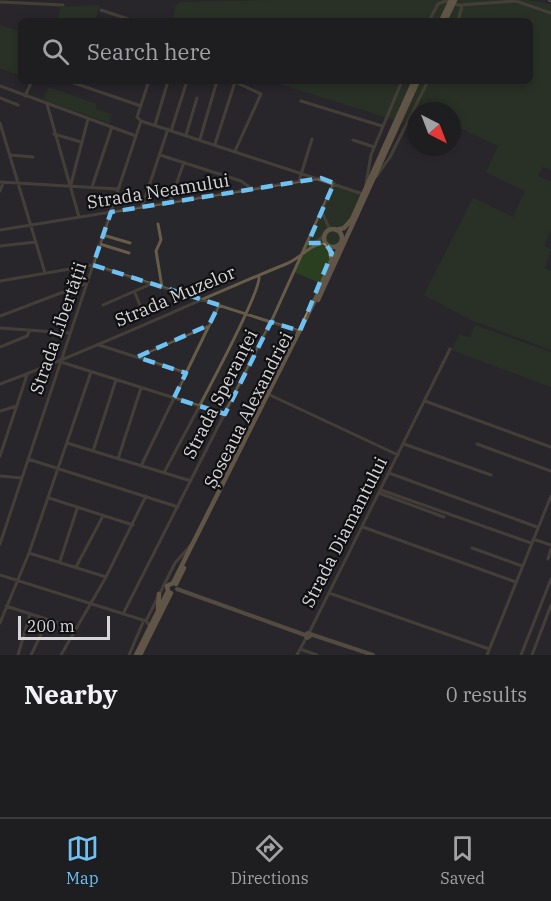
<!DOCTYPE html>
<html lang="en">
<head>
<meta charset="utf-8">
<style>
  :root { --surface:#1e1d20; --page:#262629; --text:#f1f3f6; --muted:#a1a2a5; --line:#3c3b3e; --accent:#6dc2f3 }
  body { margin:0; font-family:"IBM Plex Serif",serif; background:var(--page); color:var(--text) }
  .compass { position:absolute; left:407px; top:102px; width:54px; height:54px; border-radius:50%; background:var(--surface); box-shadow:0 3px 9px #0003; rotate:138deg }
  .scale { position:absolute; left:18px; bottom:15px; width:92px; box-sizing:border-box; padding-left:6px; border:3px solid #d6d5d8; border-top:0; font-size:16px; line-height:21px; white-space:nowrap; color:#d6d5d8; -webkit-text-stroke:4px #101012; paint-order:stroke }
  .list { margin:0; padding:0; list-style:none }
  h2 { display:flex; justify-content:space-between; align-items:center; height:78px; margin:0; padding:0 24px; font-size:26px }
  h2 small { font-size:20px; font-weight:400; color:var(--muted) }
  .icon { flex:none; width:33px; height:33px; fill:none; stroke:currentColor; stroke-width:2; stroke-linecap:round; stroke-linejoin:round }
  .map { position:relative; flex:none; width:551px; height:655px; overflow:hidden }
  .search { position:absolute; background:var(--surface); box-shadow:0 3px 9px #0003; left:18px; right:18px; top:18px; height:66px; display:flex; align-items:center; gap:15px; box-sizing:border-box; padding:0 21px; border-radius:9px; color:var(--muted); font-size:22px }
  .sheet { height:162px; background:var(--surface) }
  nav { display:flex; justify-content:space-around; align-items:center; box-sizing:border-box; height:84px; border-top:2px solid var(--line); background:var(--surface); font-size:16px; color:var(--muted) }
  nav a { display:grid; justify-items:center; gap:3px }
  nav .on { color:var(--accent) }
  .map>svg:first-child { display:block }
</style>
</head>
<body>
<div class="map">
<svg width="551" height="655" viewBox="0 0 551 655">
  <rect width="100%" height="100%" fill="#28272b"/>
  <path fill="#2a3f1f" d="M274,0H526L551,4V170L543,167L538,176L551,182V230L544,246L551,249L545,268L551,271V350L474,321L424,295L473,198L513,217L525,191L486,172L498,146L452,124V111H425L419,108L410,125L271,81H530V21H172L176,5L181,2Z
    M100,5L95,21H57L61,7Z
    M0,25L21,32V76L0,68Z
    M48,87L96,104L95,109L112,114L109,123L44,100Z
    M334,183L364,194L350,222L337,230L341,236L340,243L329,247L332,253L322,284L294,272Z
    M475,325L551,352V387L452,350L459,334L470,338Z"/>
  <g fill="none" stroke-linecap="round" stroke-linejoin="round">
    <path stroke="#675c48" stroke-width="3" d="M0,2L63,5
      M460,5L516,1L551,13
      M101,10L134,21
      M429,21L438,4L445,1L462,6L458,21
      M68,81L141,106
      M142,81L149,83
      M149,81L137,117L141,121L363,194
      M0,86L136,136
      M25,96L32,81
      M0,98L18,105
      M301,101L382,126
      M47,104L79,217
      M0,123L45,273
      M155,125L168,81
      M171,131L187,81
      M54,134L81,142
      M186,135L197,98
      M200,139L217,81
      M353,140L374,147
      M215,144L235,82L261,94L235,151
      M10,155L33,157
      M160,155L241,181L252,189
      M376,177L390,157L428,81
      M299,181L312,139
      M0,182L118,189
      M71,184L88,119
      M366,184L371,155L402,81
      M92,187L112,127
      M0,191L3,183
      M170,202L184,162
      M142,207L168,129
      M322,212L330,230
      M158,224L161,240L156,251L162,287
      M0,230L321,178
      M103,235L130,243
      M100,244L129,253
      M313,244L325,235
      M0,246L36,242
      M0,281L93,265L299,331
      M135,293L142,310
      M103,305L151,284
      M0,316L87,283
      M0,328L70,333
      M99,345L186,373
      M0,347L27,336L30,330
      M137,357L208,326
      M61,362L225,414
      M0,384C97,348 190,303 286,264C300,259 311,243 325,243
      M270,395L398,455
      M425,401L551,447
      M0,411L17,406
      M67,443L191,481
      M404,444L491,475
      M477,444L551,471
      M93,451L116,380
      M0,456L27,375
      M28,459L178,507
      M118,459L141,388
      M141,466L219,305
      M164,473C177,447 263,292 259,276
      M389,473L537,527
      M0,476L22,478
      M381,490L531,543
      M379,493L444,517
      M49,498L133,525
      M363,527L516,582
      M533,539L551,545
      M0,544L141,121
      M472,548L522,566
      M29,553L106,577
      M548,559L551,549
      M60,561L77,509
      M76,567L103,516
      M0,575L146,621L150,626
      M329,593L489,649
      M6,606L74,628
      M123,614L271,322L334,183
      M146,621L175,563L191,545
      M0,623L29,553L91,372
      M309,633L450,349
      M300,649L317,655
      M18,655L30,614
      M31,655L48,620
      M61,655L106,577L146,496
      M129,655L144,620
      M297,655L306,638
      M487,655L551,496
      M521,655L551,579
      M532,655L551,605"/>
    <path stroke="#8a7859" stroke-width="4" d="M177,589L305,635
      M308,633L310,636L307,638L305,635Z
      M310,634L373,655"/>
    <path stroke="#a58e66" stroke-width="4.5" d="M441,21L451,0
      M445,21L455,0
      M324 238a9 9 0 1 1 18 0a9 9 0 1 1-18 0Z
      M336,230L344,228L352,219L414,81
      M335,259L339,245
      M318,300L418,81
      M176,584L184,568
      M158,609L159,594
      M136,655L168,591L167,586L173,583L181,567L316,298L332,259L329,246
      M140,655L171,593"/>
    <defs>
      <path id="rail" d="M550,0H551"/>
    </defs>
    <use href="#rail" stroke="#858487" stroke-width="4"/>
    <use href="#rail" stroke="#101012" stroke-width="1.5" stroke-dasharray="4.5" stroke-linecap="butt"/>
  </g>
  <path d="M0 0H551V655H0ZM321,178L334,183L308,243H325L332,253L300,331L271,322L225,414L174,398L186,373L137,357L209,325L219,305L93,265L111,212Z" fill="#28272b" fill-opacity=".55" fill-rule="evenodd"/>
  <path fill="none" stroke="#6dc2f3" stroke-width="4.5" stroke-dasharray="12 8" stroke-linejoin="round" d="M321,178L334,183L308,243H325L332,253L300,331L271,322L225,414L174,398L186,373L137,357L209,325L219,305L93,265L111,212Z"/>
  <g text-anchor="middle" dominant-baseline="central" stroke-width="4.5" stroke-linejoin="round" paint-order="stroke">
    <g font-size="18" fill="#d6d5d8" stroke="#101012">
      <text transform="translate(158 191) rotate(-9)">Strada Neamului</text>
      <text transform="translate(175 296) rotate(-23)">Strada Muzelor</text>
      <text transform="translate(58 328) rotate(-71)">Strada Libertății</text>
      <text transform="translate(220 394) rotate(-63)">Strada Speranței</text>
      <text transform="translate(248 410) rotate(-63)">Șoseaua Alexandriei</text>
      <text transform="translate(344 532) rotate(-63)">Strada Diamantului</text>
    </g>
  </g>
</svg>
<svg class="compass" viewBox="-18 -18 36 36"><path d="M0-13l5 13h-10z" fill="#e53935"/><path d="M0 13l5-13h-10z" fill="#a1a2a5"/></svg>
<div class="scale">200 m</div>
<div class="search"><svg class="icon" aria-label="search" viewBox="0 0 24 24"><circle cx="10" cy="10" r="6"/><path d="M15 15l6 6"/></svg>Search here</div>
</div>
<section class="sheet">
<h2>Nearby<small>0 results</small></h2>
<ul class="list">
</ul>
</section>
<nav>
<a class="on"><svg class="icon" aria-label="map" viewBox="0 0 24 24"><path d="M3 6l6-2 6 2 6-2v14l-6 2-6-2-6 2zM9 4v14M15 6v14"/></svg>Map</a>
<a><svg class="icon" aria-label="directions" viewBox="0 0 24 24"><path d="M12 3l9 9-9 9-9-9zM9 14v-3h6M13 9l2 2-2 2"/></svg>Directions</a>
<a><svg class="icon" aria-label="saved" viewBox="0 0 24 24"><path d="M7 4h10v16l-5-4-5 4z"/></svg>Saved</a>
</nav>
</body>
</html>
